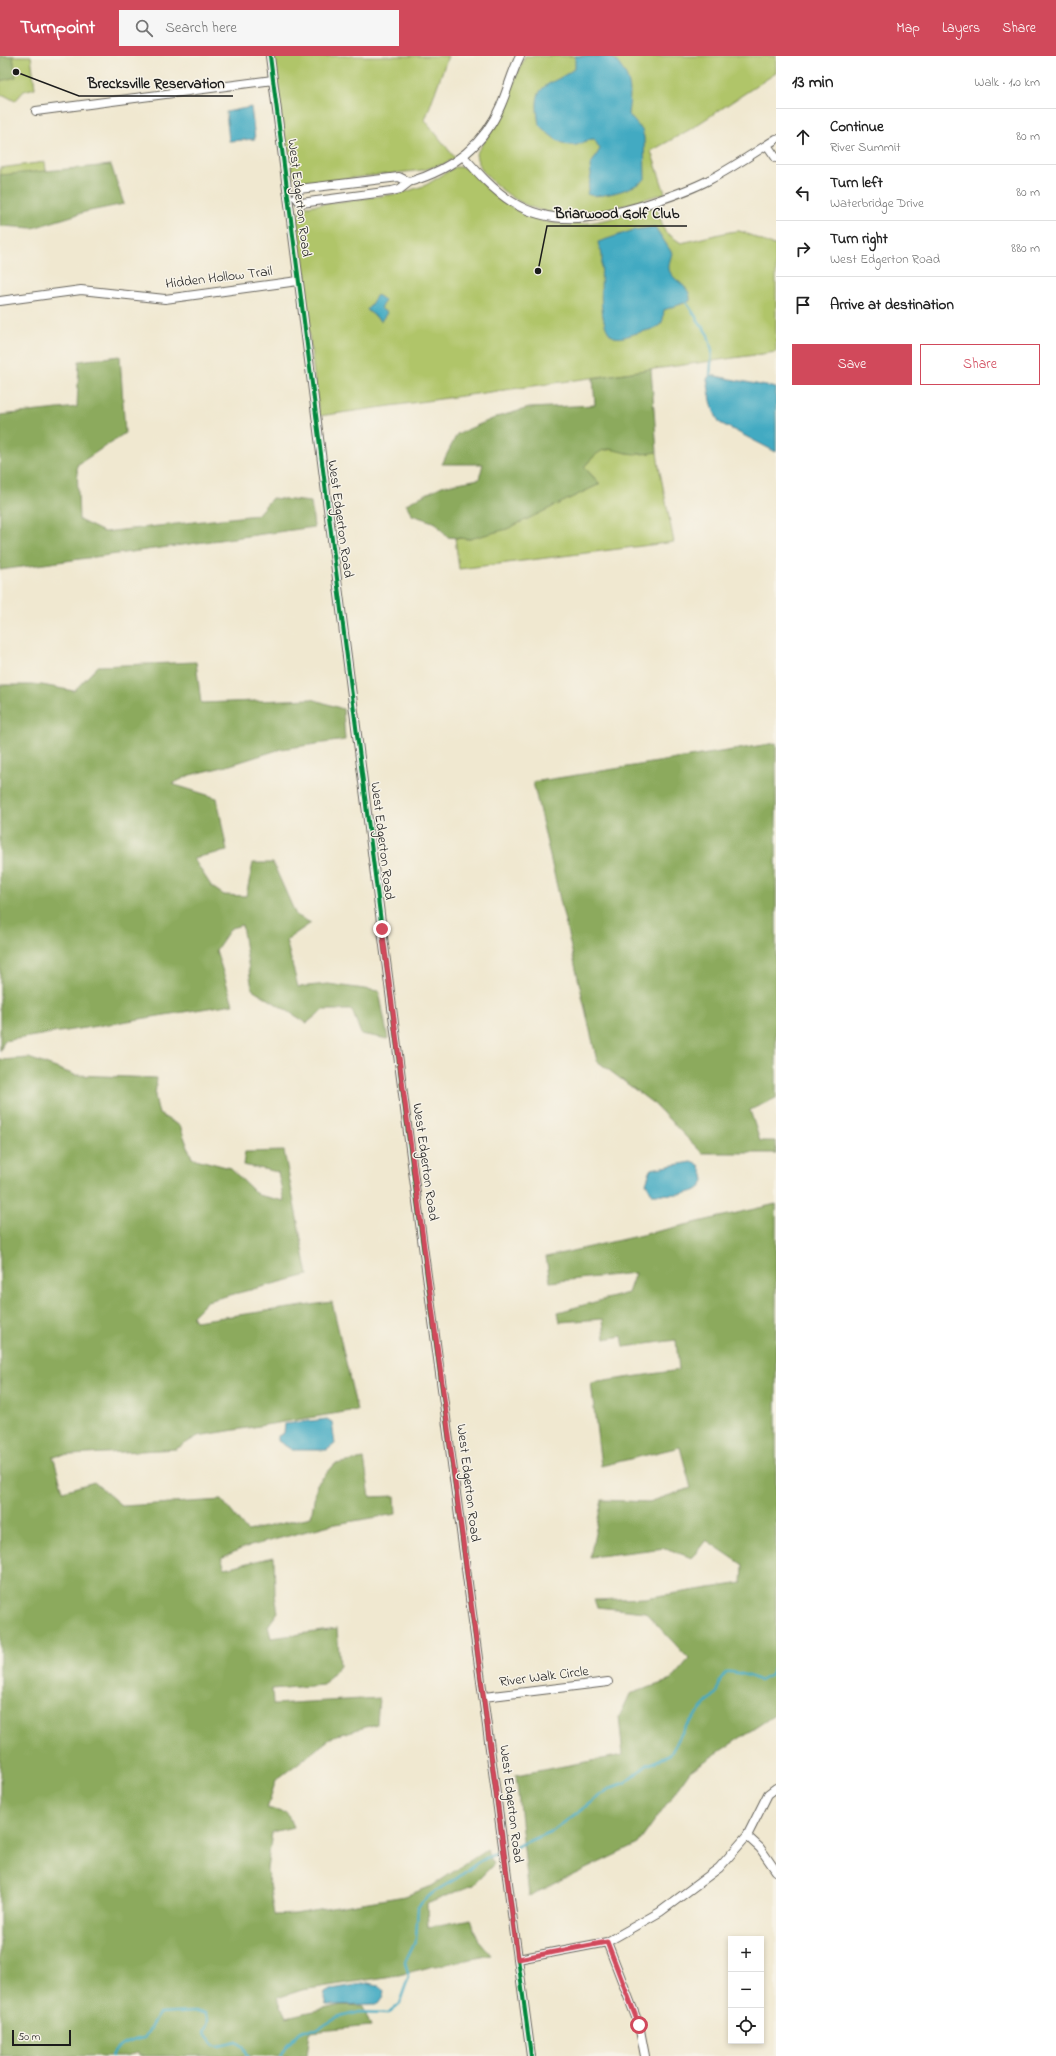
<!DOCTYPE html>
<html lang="en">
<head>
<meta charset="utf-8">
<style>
  :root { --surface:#fff; --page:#f6f6f6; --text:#222; --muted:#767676; --line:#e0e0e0; --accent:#d1495b }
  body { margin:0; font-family:"Indie Flower",sans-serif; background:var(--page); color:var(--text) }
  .controls { position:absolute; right:12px; bottom:12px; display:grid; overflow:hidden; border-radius:0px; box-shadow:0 2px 6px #0003 }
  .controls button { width:36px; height:36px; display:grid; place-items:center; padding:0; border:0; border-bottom:1px solid var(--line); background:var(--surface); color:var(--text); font:20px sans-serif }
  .scale { position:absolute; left:12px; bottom:10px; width:59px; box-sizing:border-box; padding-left:4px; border:2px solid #1c1c1c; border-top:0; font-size:11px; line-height:14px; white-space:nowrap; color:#1c1c1c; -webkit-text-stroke:3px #f7f3e8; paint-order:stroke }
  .stop { position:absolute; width:12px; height:12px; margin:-9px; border:3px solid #d1495b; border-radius:50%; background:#fff }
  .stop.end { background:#d1495b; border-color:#fff; box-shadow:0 1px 4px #0008 }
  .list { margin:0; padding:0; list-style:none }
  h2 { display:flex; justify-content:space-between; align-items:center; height:52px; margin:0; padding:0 16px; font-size:17px }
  h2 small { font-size:13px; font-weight:400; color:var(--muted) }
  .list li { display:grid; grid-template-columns:26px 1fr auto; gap:12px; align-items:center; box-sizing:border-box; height:56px; padding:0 16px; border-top:1px solid var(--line) }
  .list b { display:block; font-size:15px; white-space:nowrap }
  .list p { margin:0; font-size:13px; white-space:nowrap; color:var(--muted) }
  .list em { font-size:13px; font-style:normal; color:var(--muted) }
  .actions { display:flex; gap:8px; padding:12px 16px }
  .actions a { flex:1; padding:9px 0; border:1px solid var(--accent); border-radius:0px; text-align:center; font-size:14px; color:var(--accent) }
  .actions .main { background:var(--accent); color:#fff }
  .icon { flex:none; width:22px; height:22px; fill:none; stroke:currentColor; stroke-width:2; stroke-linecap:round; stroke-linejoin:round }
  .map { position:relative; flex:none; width:776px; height:2000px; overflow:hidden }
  header { display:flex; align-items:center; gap:24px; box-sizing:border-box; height:56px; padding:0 20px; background:var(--accent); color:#fff }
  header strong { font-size:19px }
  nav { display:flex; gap:22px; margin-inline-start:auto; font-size:14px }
  .search { width:280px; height:36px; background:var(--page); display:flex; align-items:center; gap:10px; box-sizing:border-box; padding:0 14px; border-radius:0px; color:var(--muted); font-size:15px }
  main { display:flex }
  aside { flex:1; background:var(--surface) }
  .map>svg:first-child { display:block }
</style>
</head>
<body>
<header>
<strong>Turnpoint</strong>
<div class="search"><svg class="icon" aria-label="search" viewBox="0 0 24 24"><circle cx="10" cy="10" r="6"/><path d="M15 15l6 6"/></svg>Search here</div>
<nav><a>Map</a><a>Layers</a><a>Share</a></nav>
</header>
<main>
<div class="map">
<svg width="776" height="2000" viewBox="0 0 776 2000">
  <rect width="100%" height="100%" fill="#f7f3e8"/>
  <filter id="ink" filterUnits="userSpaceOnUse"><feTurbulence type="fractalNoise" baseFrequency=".025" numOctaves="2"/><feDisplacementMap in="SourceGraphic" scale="8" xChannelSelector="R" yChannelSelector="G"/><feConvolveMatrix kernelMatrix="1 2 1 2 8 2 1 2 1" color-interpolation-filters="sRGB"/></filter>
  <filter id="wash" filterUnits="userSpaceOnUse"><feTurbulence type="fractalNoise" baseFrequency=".012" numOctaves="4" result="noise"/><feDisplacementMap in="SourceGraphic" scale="16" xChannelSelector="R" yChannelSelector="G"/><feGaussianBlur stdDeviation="0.9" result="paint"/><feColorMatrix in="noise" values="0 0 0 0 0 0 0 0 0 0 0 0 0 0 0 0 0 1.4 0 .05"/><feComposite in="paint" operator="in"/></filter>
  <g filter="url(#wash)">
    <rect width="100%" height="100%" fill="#f0e8d0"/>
    <path fill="#b0c569" stroke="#667042" d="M0,0H31L35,32L24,35L15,45L4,39L0,40Z
      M273,0H448L425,64L455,102L444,108L423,114L300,128C281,111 277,28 273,0Z
      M525,0H776V17L689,74L651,95L665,137C607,154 553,177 500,132C489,123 478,113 476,98L498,65Z
      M45,106L47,122L0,129V112Z
      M455,111C460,111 466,111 470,114C475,117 478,123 483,127C494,138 508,150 522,157C565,179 613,163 656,150L665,176L681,187C691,185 733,174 739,175C750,177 768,190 776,189V296L319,360L298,189C297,176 292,157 307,150L402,137L426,129Z
      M615,393L638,398L657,396L659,411L674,486L459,513L455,482L470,483L600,428L584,411L598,395Z"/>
    <path fill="#8caa5d" stroke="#54633c" d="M0,0H13L16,21L0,25Z
      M111,109L124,148L85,156L33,172L0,170V119Z
      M120,300L125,377L77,409L79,464L104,476L257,459L272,442L311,446L314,471L0,514V359L77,351L79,305Z
      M651,313L657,396C652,397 645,398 639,398C609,398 610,381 584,411L600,428L507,473L470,483L447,481L436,467L412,459L406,448L442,430L479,423L483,408H442L457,378L497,361L529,352L595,349L593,322Z
      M196,606L201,647L312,643L343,653L345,684L281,693L227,710L190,719L172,728L217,742L227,795L193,802L212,831L224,839L246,840L253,807H273L296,859L311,867L286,884L298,931L328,928L379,935L388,983L361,978L352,954H323L307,967L252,933L242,869L231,872L216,894L233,948L4,985L0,996V629H42L74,635L98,610Z
      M776,687V1042L750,1054L760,1085H776V1097H702L654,1048L597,1005L533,726Z
      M29,1002L75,1019L157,1022L155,1040L159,1058L180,1070L192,1102L230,1112L258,1139L284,1145L278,1116L243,1109L245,1096L284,1095L308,1219L207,1245L192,1260L195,1265L332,1246L357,1354L198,1380L176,1393L53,1400L63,1435L94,1426L122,1450L222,1444L247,1475L311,1461L317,1428L335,1408L364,1403L370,1441L395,1440L396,1458L330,1469L243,1492L221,1502L225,1512L274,1501L275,1539L278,1556L268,1570L271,1582L337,1573L340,1609L323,1629L272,1633L273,1648L379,1642L377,1668L334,1680L276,1724L267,1752L287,1757L293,1771L272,1776L267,1814L274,1859L295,1858L405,1840L432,1830L486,1794L494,1808L473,1829L427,1848L428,1871L471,1863L477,1882L492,1899L430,1911L399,1919L302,1934L277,1942L286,1961L342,1949L363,1950L371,1970L310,1976L307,2000H139L138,1997L125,2000H0V1004Z
      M776,1148V1658L690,1715L638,1788L529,1840L516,1719L623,1699L619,1661L630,1638L671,1624L689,1603L645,1556L597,1551L594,1544L645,1542L742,1527L743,1509L706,1484L692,1502L665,1492L590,1501L602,1444L649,1446L691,1432L680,1391L601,1410L591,1327L679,1314L676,1284L624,1291L622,1280L605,1283L603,1263L560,1266L558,1256L628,1237L635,1217L550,1226L546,1201Z"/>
    <path fill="#43aac2" stroke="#30636f" d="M575,0H612C631,22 632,29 628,58L642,74L644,81L645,123C637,132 598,144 587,138L591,119L590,110L600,93L594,83C588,83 583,87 577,89C563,92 548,78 539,69C531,23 547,34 575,12Z
      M251,51L255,83L229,85L226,56Z
      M655,171L672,197C671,202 667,211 670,216C675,226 692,231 690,245L664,254C663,258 664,263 662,266C659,273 644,275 637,277C630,279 617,285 611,279C597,266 602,218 602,200C602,194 598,191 598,186L634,174Z
      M377,239L385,245L380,252L387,257L381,265L367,254Z
      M710,319L776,332V396L720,367C711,354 710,338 707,323Z
      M692,1106L699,1109C701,1114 704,1120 704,1124C702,1142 664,1138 652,1138L646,1127L651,1113Z
      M327,1363L332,1366L335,1388L327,1394H292L278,1385V1380L284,1377L285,1368Z
      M368,1927L379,1929L384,1935L383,1941L378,1948L326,1949L324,1942L325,1937L332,1933Z"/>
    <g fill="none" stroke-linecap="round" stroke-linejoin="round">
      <path stroke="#43aac2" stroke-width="2.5" d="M686,246L708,279L712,295L710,319
        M513,1792L554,1774L610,1732L626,1726L647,1709L670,1699L685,1671L718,1635L720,1624L726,1616C733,1615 755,1621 760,1625L771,1619L776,1603
        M112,2000C117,1988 132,1984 144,1982C150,1974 153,1965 159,1958L194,1956L205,1957C210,1964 208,1968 204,1976L214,1989L219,1990L237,1986L244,1991L248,2000
        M281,2000L287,1989L300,1976L305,1974L317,1973L337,1962L360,1956L388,1957L399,1948L409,1920L405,1906L416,1883L418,1851C429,1837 443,1831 457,1822C471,1812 483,1801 499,1797"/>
    </g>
  </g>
  <g filter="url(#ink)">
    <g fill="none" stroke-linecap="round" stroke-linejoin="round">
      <defs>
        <path id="minor" d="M270,0L411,1100L531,2000
          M36,55L273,24
          M767,89L776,102
          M463,100C478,117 493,134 512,146C553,172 600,162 644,149C666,142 688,135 709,124C732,112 754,97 776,83
          M399,121L409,126L400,133L392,135L301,147L296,141L299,133Z
          M409,126C451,114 484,90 501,49C508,33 512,16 520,0
          M0,245L81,234L165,243L298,225
          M484,1641L608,1626
          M747,1780L760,1792L776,1815
          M607,1886L639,1969L645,2000
          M518,1903L607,1886L660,1856L719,1812L747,1780L768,1738L776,1732"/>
      </defs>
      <use href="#minor" stroke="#66635b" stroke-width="10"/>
      <use href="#minor" stroke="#fff" stroke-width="8"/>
      <defs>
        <path id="cycleway" d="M270,0L411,1100L531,2000"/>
      </defs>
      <use href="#cycleway" stroke="#f7f3e8" stroke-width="6"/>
      <use href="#cycleway" stroke="#00873e" stroke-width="4"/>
    </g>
  </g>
  <g fill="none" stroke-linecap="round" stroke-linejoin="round" filter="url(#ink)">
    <path stroke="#d1495b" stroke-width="5" d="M382,873L518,1903L607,1886L639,1969"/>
  </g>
  <g text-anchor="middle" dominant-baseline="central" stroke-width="3" stroke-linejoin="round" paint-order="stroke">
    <g font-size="14" fill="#1c1c1c" stroke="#f7f3e8">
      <text transform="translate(299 142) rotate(83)">West Edgerton Road</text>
      <text transform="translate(219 222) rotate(-7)">Hidden Hollow Trail</text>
      <text transform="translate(340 463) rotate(82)">West Edgerton Road</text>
      <text transform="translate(382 785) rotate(83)">West Edgerton Road</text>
      <text transform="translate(425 1106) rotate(82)">West Edgerton Road</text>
      <text transform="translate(468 1427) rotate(83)">West Edgerton Road</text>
      <text transform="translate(544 1621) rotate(-7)">River Walk Circle</text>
      <text transform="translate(511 1748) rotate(83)">West Edgerton Road</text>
    </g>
  </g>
  <path fill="none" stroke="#1c1c1c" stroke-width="1.5" d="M16 16L79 40H233M538 215L547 170H687"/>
  <g fill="#1c1c1c" stroke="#f7f3e8" stroke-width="1.5">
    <circle cx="16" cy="16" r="4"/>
    <circle cx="538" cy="215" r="4"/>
  </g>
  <g font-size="15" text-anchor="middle" font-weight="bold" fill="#1c1c1c" stroke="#f7f3e8" stroke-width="3" stroke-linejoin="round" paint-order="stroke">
    <text x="156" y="32">Brecksville Reservation</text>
    <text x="617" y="162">Briarwood Golf Club</text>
  </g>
</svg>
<div class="controls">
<button>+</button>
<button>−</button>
<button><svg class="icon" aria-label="locate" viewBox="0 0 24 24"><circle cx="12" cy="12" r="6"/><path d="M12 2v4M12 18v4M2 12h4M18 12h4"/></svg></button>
</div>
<div class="scale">50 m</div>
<div class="stop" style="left:639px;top:1969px"></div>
<div class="stop end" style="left:382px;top:873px"></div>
</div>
<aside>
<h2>13 min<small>Walk · 1.0 km</small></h2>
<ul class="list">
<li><svg class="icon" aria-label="ahead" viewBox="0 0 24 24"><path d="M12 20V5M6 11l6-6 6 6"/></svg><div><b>Continue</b><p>River Summit</p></div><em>80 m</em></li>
<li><svg class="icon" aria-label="left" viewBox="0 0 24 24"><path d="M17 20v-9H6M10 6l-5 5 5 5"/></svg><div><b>Turn left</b><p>Waterbridge Drive</p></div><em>80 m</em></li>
<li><svg class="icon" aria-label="right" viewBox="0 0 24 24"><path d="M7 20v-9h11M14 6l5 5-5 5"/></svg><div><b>Turn right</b><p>West Edgerton Road</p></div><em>880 m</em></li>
<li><svg class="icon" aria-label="arrive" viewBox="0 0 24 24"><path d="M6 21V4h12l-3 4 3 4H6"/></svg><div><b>Arrive at destination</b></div></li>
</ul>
<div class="actions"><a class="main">Save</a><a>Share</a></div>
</aside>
</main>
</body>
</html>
